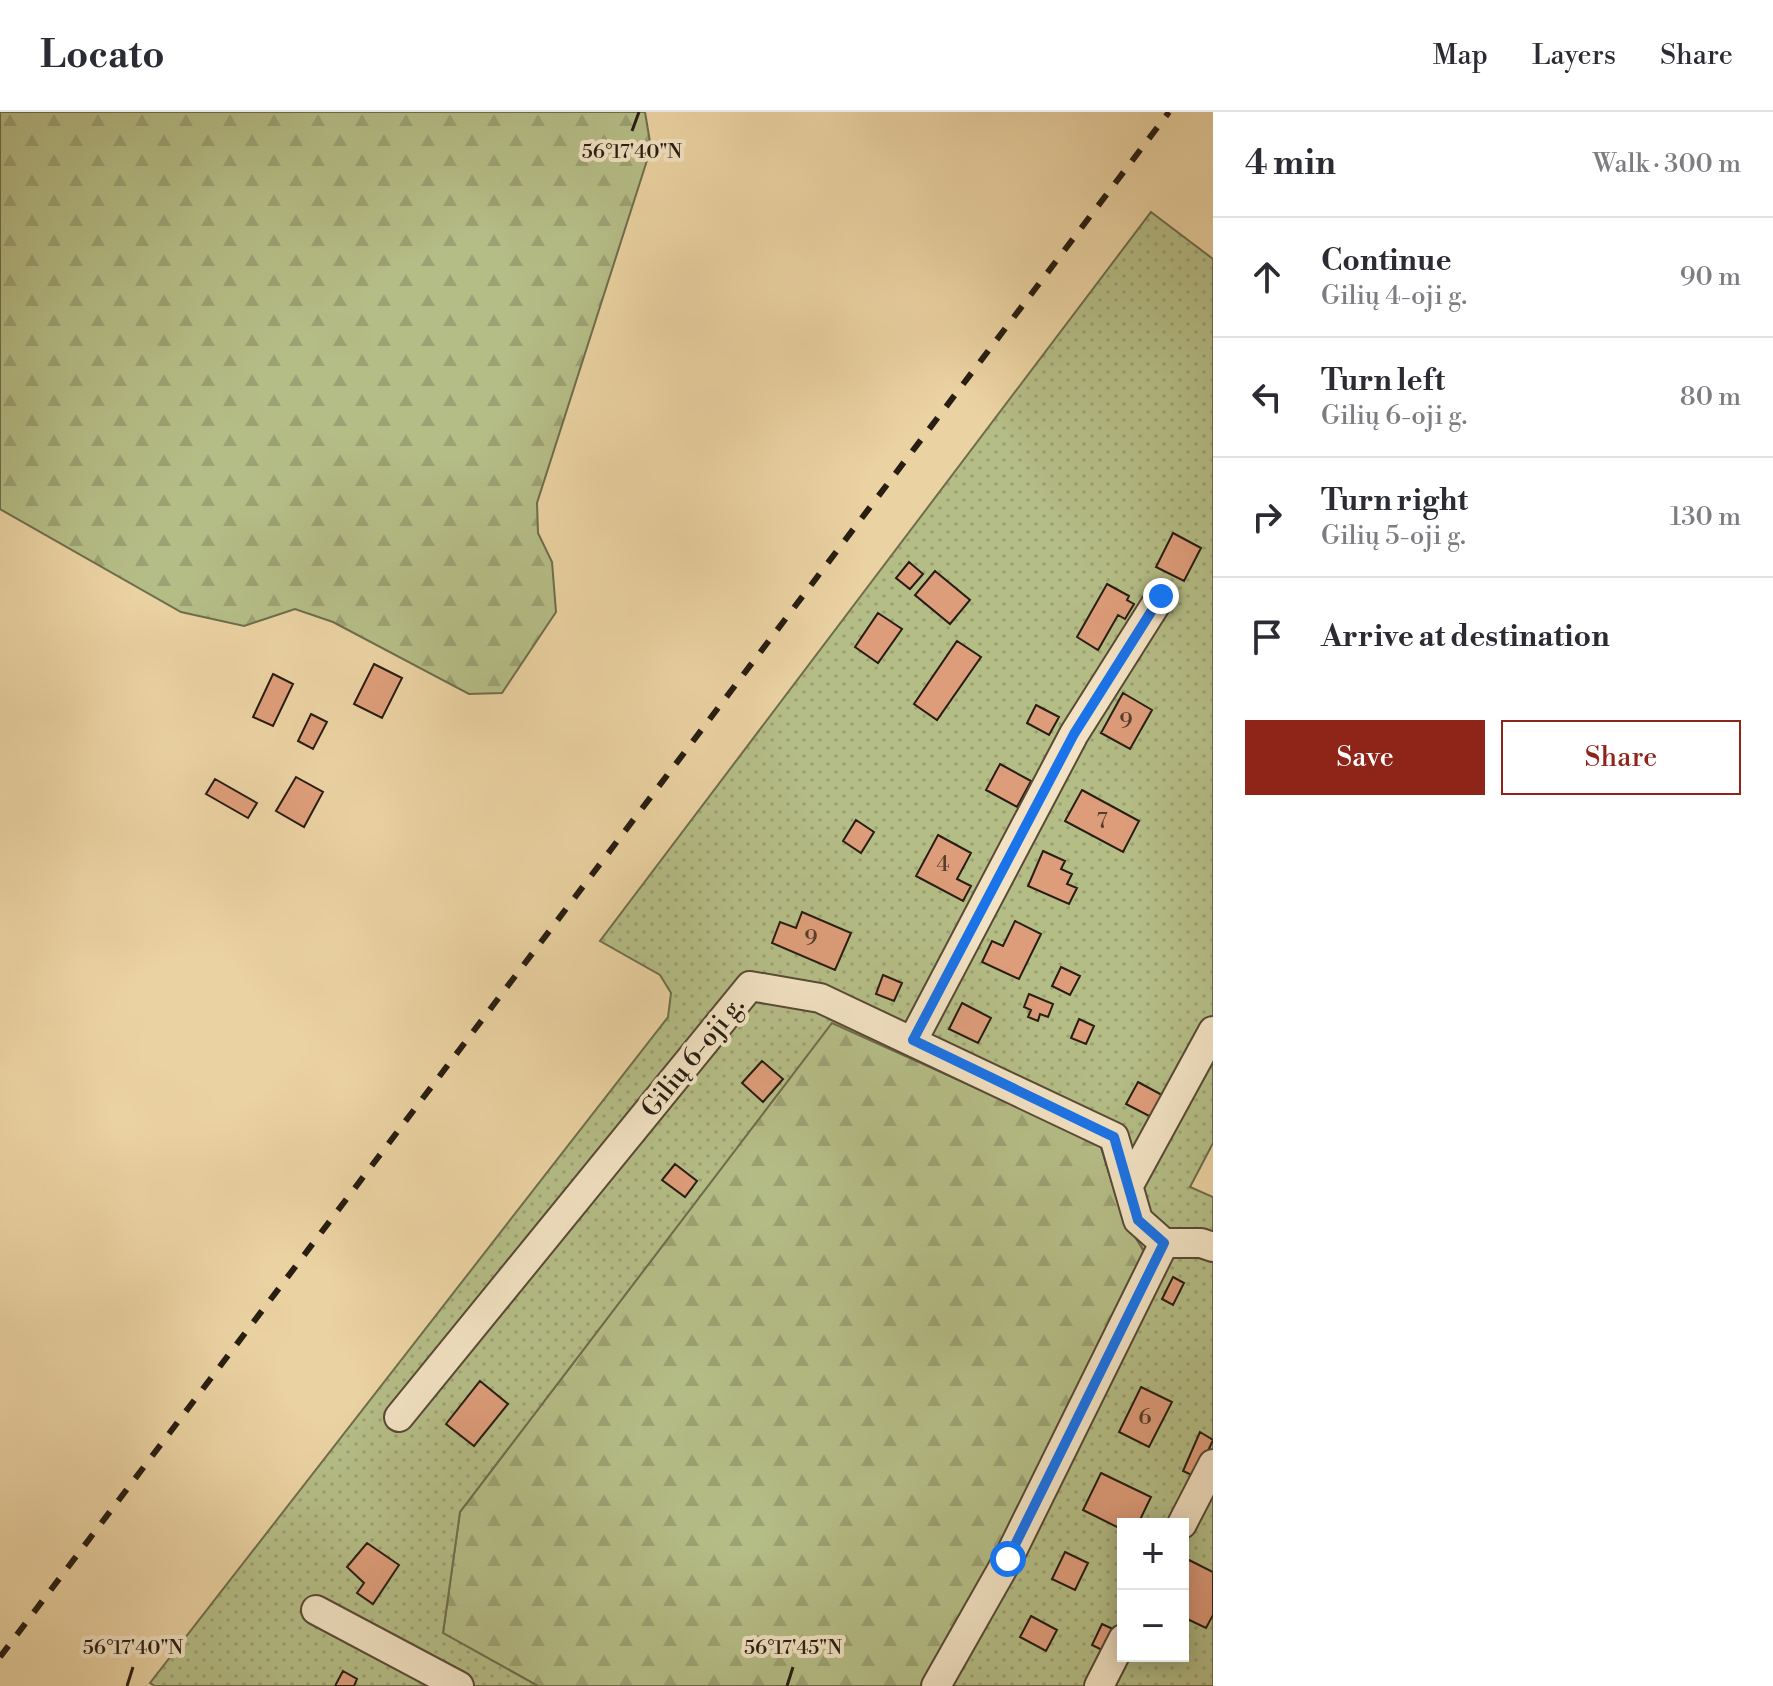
<!DOCTYPE html>
<html lang="en">
<head>
<meta charset="utf-8">
<style>
  :root { --surface:#fff; --page:#f2f2f3; --text:#2b2b33; --muted:#7c7c81; --line:#e1e1e2; --accent:#8f2418 }
  body { margin:0; font-family:"Libre Bodoni",serif; background:var(--page); color:var(--text) }
  .controls { position:absolute; right:24px; bottom:24px; display:grid; overflow:hidden; border-radius:0px; box-shadow:0 4px 20px #0003 }
  .controls button { width:72px; height:72px; display:grid; place-items:center; padding:0; border:0; border-bottom:2px solid var(--line); background:var(--surface); color:var(--text); font:40px sans-serif }
  .stop { position:absolute; width:24px; height:24px; margin:-18px; border:6px solid #1a73e8; border-radius:50%; background:#fff }
  .stop.end { background:#1a73e8; border-color:#fff; box-shadow:0 2px 8px #0008 }
  .list { margin:0; padding:0; list-style:none }
  h2 { display:flex; justify-content:space-between; align-items:center; height:104px; margin:0; padding:0 32px; font-size:34px }
  h2 small { font-size:26px; font-weight:400; color:var(--muted) }
  .list li { display:grid; grid-template-columns:52px 1fr auto; gap:24px; align-items:center; box-sizing:border-box; height:120px; padding:0 32px; border-top:2px solid var(--line) }
  .list b { display:block; font-size:30px; white-space:nowrap }
  .list p { margin:0; font-size:26px; white-space:nowrap; color:var(--muted) }
  .list em { font-size:26px; font-style:normal; color:var(--muted) }
  .actions { display:flex; gap:16px; padding:24px 32px }
  .actions a { flex:1; padding:18px 0; border:2px solid var(--accent); border-radius:0px; text-align:center; font-size:28px; color:var(--accent) }
  .actions .main { background:var(--accent); color:#fff }
  .icon { flex:none; width:44px; height:44px; fill:none; stroke:currentColor; stroke-width:2; stroke-linecap:round; stroke-linejoin:round }
  .map { position:relative; flex:none; width:1213px; height:1574px; overflow:hidden }
  header { display:flex; align-items:center; gap:48px; box-sizing:border-box; height:112px; padding:0 40px; background:var(--surface); border-bottom:2px solid var(--line) }
  header strong { font-size:38px }
  nav { display:flex; gap:44px; margin-inline-start:auto; font-size:28px }
  main { display:flex }
  aside { flex:1; background:var(--surface) }
  .map>svg:first-child { display:block }
</style>
</head>
<body>
<header>
<strong>Locato</strong>
<nav><a>Map</a><a>Layers</a><a>Share</a></nav>
</header>
<main>
<div class="map">
<svg width="1213" height="1574" viewBox="0 0 1213 1574">
  <defs>
    <pattern id="forest-firs" width="22" height="20" patternUnits="userSpaceOnUse" patternTransform="scale(2)"><rect width="22" height="20" fill="#b5bd86"/><path d="M5 1l3.5 6h-7zM16 11l3.5 6h-7z" fill="#9ca273"/></pattern>
    <pattern id="garden-dots" width="8" height="8" patternUnits="userSpaceOnUse" patternTransform="scale(2)"><rect width="8" height="8" fill="#b5bd86"/><path d="M2 2h.1M6 6h.1" fill="none" stroke="#9ca273" stroke-width="1.8" stroke-linecap="round"/></pattern>
  </defs>
  <rect width="100%" height="100%" fill="#ebd2a2"/>
  <filter id="stains"><feTurbulence type="fractalNoise" baseFrequency=".0025" numOctaves="4"/><feColorMatrix values="0 0 0 0 .2 0 0 0 0 .09 0 0 0 0 .02 0 0 0 .5 -.17"/></filter>
  <radialGradient id="worn" r=".72"><stop offset=".6" stop-color="#630" stop-opacity="0"/><stop offset="1" stop-color="#630" stop-opacity=".3"/></radialGradient>
  <path fill="url(#forest-firs)" stroke="#6e6d4c" stroke-width="2" d="M0,0H645L651,36L537,391L538,421L552,450L556,500L502,581L469,582L333,510L295,497L244,514L181,500L0,397Z
    M832,910L1100,1032L1122,1103L1146,1143L1005,1432L924,1574H538L443,1521L460,1400Z"/>
  <path fill="url(#garden-dots)" stroke="#6e6d4c" stroke-width="2" fill-rule="evenodd" d="M1151,100L1213,147V1031L1190,1075L1213,1085V1574H924L1005,1432L1146,1142L1122,1103L1100,1032L832,911L460,1400L443,1521L538,1574H155L150,1571L668,905L671,881L660,863L600,829ZM1123,1412H1183V1544H1123Z"/>
  <path fill="#de9d7a" stroke="#271d12" stroke-width="2" d="M1173,421L1201,436L1184,469L1156,455Z
    M909,450L923,462L910,477L896,466Z
    M935,459L970,488L950,512L915,483Z
    M1107,472L1129,484L1127,488L1134,492L1125,507L1118,503L1098,538L1077,525Z
    M878,501L902,517L878,551L855,535Z
    M957,529L981,545L937,608L914,592Z
    M374,552L402,566L382,606L354,592Z
    M273,562L293,572L273,614L253,605Z
    M1123,581L1152,598L1130,637L1101,621Z
    M1036,593L1059,605L1049,623L1027,611Z
    M311,602L327,610L313,637L298,629Z
    M1000,652L1031,669L1017,695L986,678Z
    M296,665L323,680L304,715L276,699Z
    M215,667L257,691L248,706L206,682Z
    M1082,678L1139,709L1123,740L1065,709Z
    M856,708L874,720L861,741L843,729Z
    M938,723L971,741L957,767L971,774L963,789L916,764Z
    M1043,739L1065,749L1061,757L1072,762L1067,772L1077,776L1069,792L1028,774Z
    M802,800L851,821L835,858L772,831L780,810L796,816Z
    M1015,809L1041,822L1019,867L982,850L992,829L1003,834Z
    M1061,855L1080,864L1070,883L1052,874Z
    M883,863L902,871L894,889L876,882Z
    M1029,882L1053,892L1048,905L1040,902L1038,909L1028,905L1031,898L1024,895Z
    M962,891L991,906L978,931L949,917Z
    M1079,907L1094,914L1086,932L1071,926Z
    M762,949L783,967L763,990L742,971Z
    M1138,970L1162,983L1151,1005L1126,992Z
    M675,1052L697,1069L685,1085L662,1068Z
    M1173,1165L1184,1171L1173,1193L1162,1187Z
    M480,1269L508,1292L474,1334L446,1312Z
    M1141,1275L1172,1290L1149,1335L1119,1320Z
    M1200,1320L1213,1328L1196,1365L1183,1359Z
    M1101,1361L1151,1385L1138,1412H1123V1418L1083,1398Z
    M367,1431L399,1453L373,1492L357,1481L364,1471L347,1455Z
    M1065,1440L1088,1451L1075,1478L1052,1467Z
    M1189,1448L1213,1460V1503L1206,1516L1183,1505V1459Z
    M1031,1504L1057,1518L1046,1539L1020,1525Z
    M1102,1512L1115,1518L1104,1539L1092,1533Z
    M343,1559L357,1567L354,1574H335Z"/>
  <g fill="none" stroke-linecap="round" stroke-linejoin="round">
    <defs>
      <path id="minor" d="M913,928L1074,622L1161,484
        M1129,1073L1213,919
        M399,1305L750,874L820,886L1114,1025L1138,1108L1164,1131H1201L1213,1135
        M1182,1412L1213,1352
        M316,1498L459,1574
        M936,1574L1008,1447L1164,1131
        M1099,1574L1123,1527"/>
    </defs>
    <use href="#minor" stroke="#584a36" stroke-width="32"/>
    <use href="#minor" stroke="#f2e2c3" stroke-width="28"/>
    <path stroke="#271d12" stroke-width="6" stroke-dasharray="14 14" stroke-linecap="butt" d="M0,1545L1169,0"/>
  </g>
  <g fill="none" stroke-linecap="round" stroke-linejoin="round">
    <path stroke="#1a73e8" stroke-width="10" d="M1008,1447L1164,1131L1138,1108L1114,1025L913,928L1074,622L1161,484"/>
  </g>
  <path fill="none" stroke="#271d12" stroke-width="3" d="M632,19L639,0M127,1574L133,1555M787,1574L793,1555"/>
  <g text-anchor="middle" dominant-baseline="central" stroke-width="8" stroke-linejoin="round" paint-order="stroke">
    <g font-size="22" fill="#553d2c">
      <text x="1126" y="609">9</text>
      <text x="1102" y="709">7</text>
      <text x="943" y="752">4</text>
      <text x="811" y="826">9</text>
      <text x="1145" y="1305">6</text>
    </g>
    <g font-size="26" fill="#271d12" stroke="#f2e2c3">
      <text transform="translate(693 945) rotate(-51)">Gilių 6-oji g.</text>
    </g>
  </g>
  <g font-size="20" text-anchor="middle" fill="#271d12" stroke="#f2e2c3" stroke-width="8" stroke-linejoin="round" paint-order="stroke">
    <text x="632" y="46">56°17'40"N</text>
    <text x="133" y="1542">56°17'40"N</text>
    <text x="793" y="1542">56°17'45"N</text>
  </g>
  <rect width="100%" height="100%" filter="url(#stains)"/>
  <rect width="100%" height="100%" fill="url(#worn)"/>
</svg>
<div class="controls">
<button>+</button>
<button>−</button>
</div>
<div class="stop" style="left:1008px;top:1447px"></div>
<div class="stop end" style="left:1161px;top:484px"></div>
</div>
<aside>
<h2>4 min<small>Walk · 300 m</small></h2>
<ul class="list">
<li><svg class="icon" aria-label="ahead" viewBox="0 0 24 24"><path d="M12 20V5M6 11l6-6 6 6"/></svg><div><b>Continue</b><p>Gilių 4-oji g.</p></div><em>90 m</em></li>
<li><svg class="icon" aria-label="left" viewBox="0 0 24 24"><path d="M17 20v-9H6M10 6l-5 5 5 5"/></svg><div><b>Turn left</b><p>Gilių 6-oji g.</p></div><em>80 m</em></li>
<li><svg class="icon" aria-label="right" viewBox="0 0 24 24"><path d="M7 20v-9h11M14 6l5 5-5 5"/></svg><div><b>Turn right</b><p>Gilių 5-oji g.</p></div><em>130 m</em></li>
<li><svg class="icon" aria-label="arrive" viewBox="0 0 24 24"><path d="M6 21V4h12l-3 4 3 4H6"/></svg><div><b>Arrive at destination</b></div></li>
</ul>
<div class="actions"><a class="main">Save</a><a>Share</a></div>
</aside>
</main>
</body>
</html>
